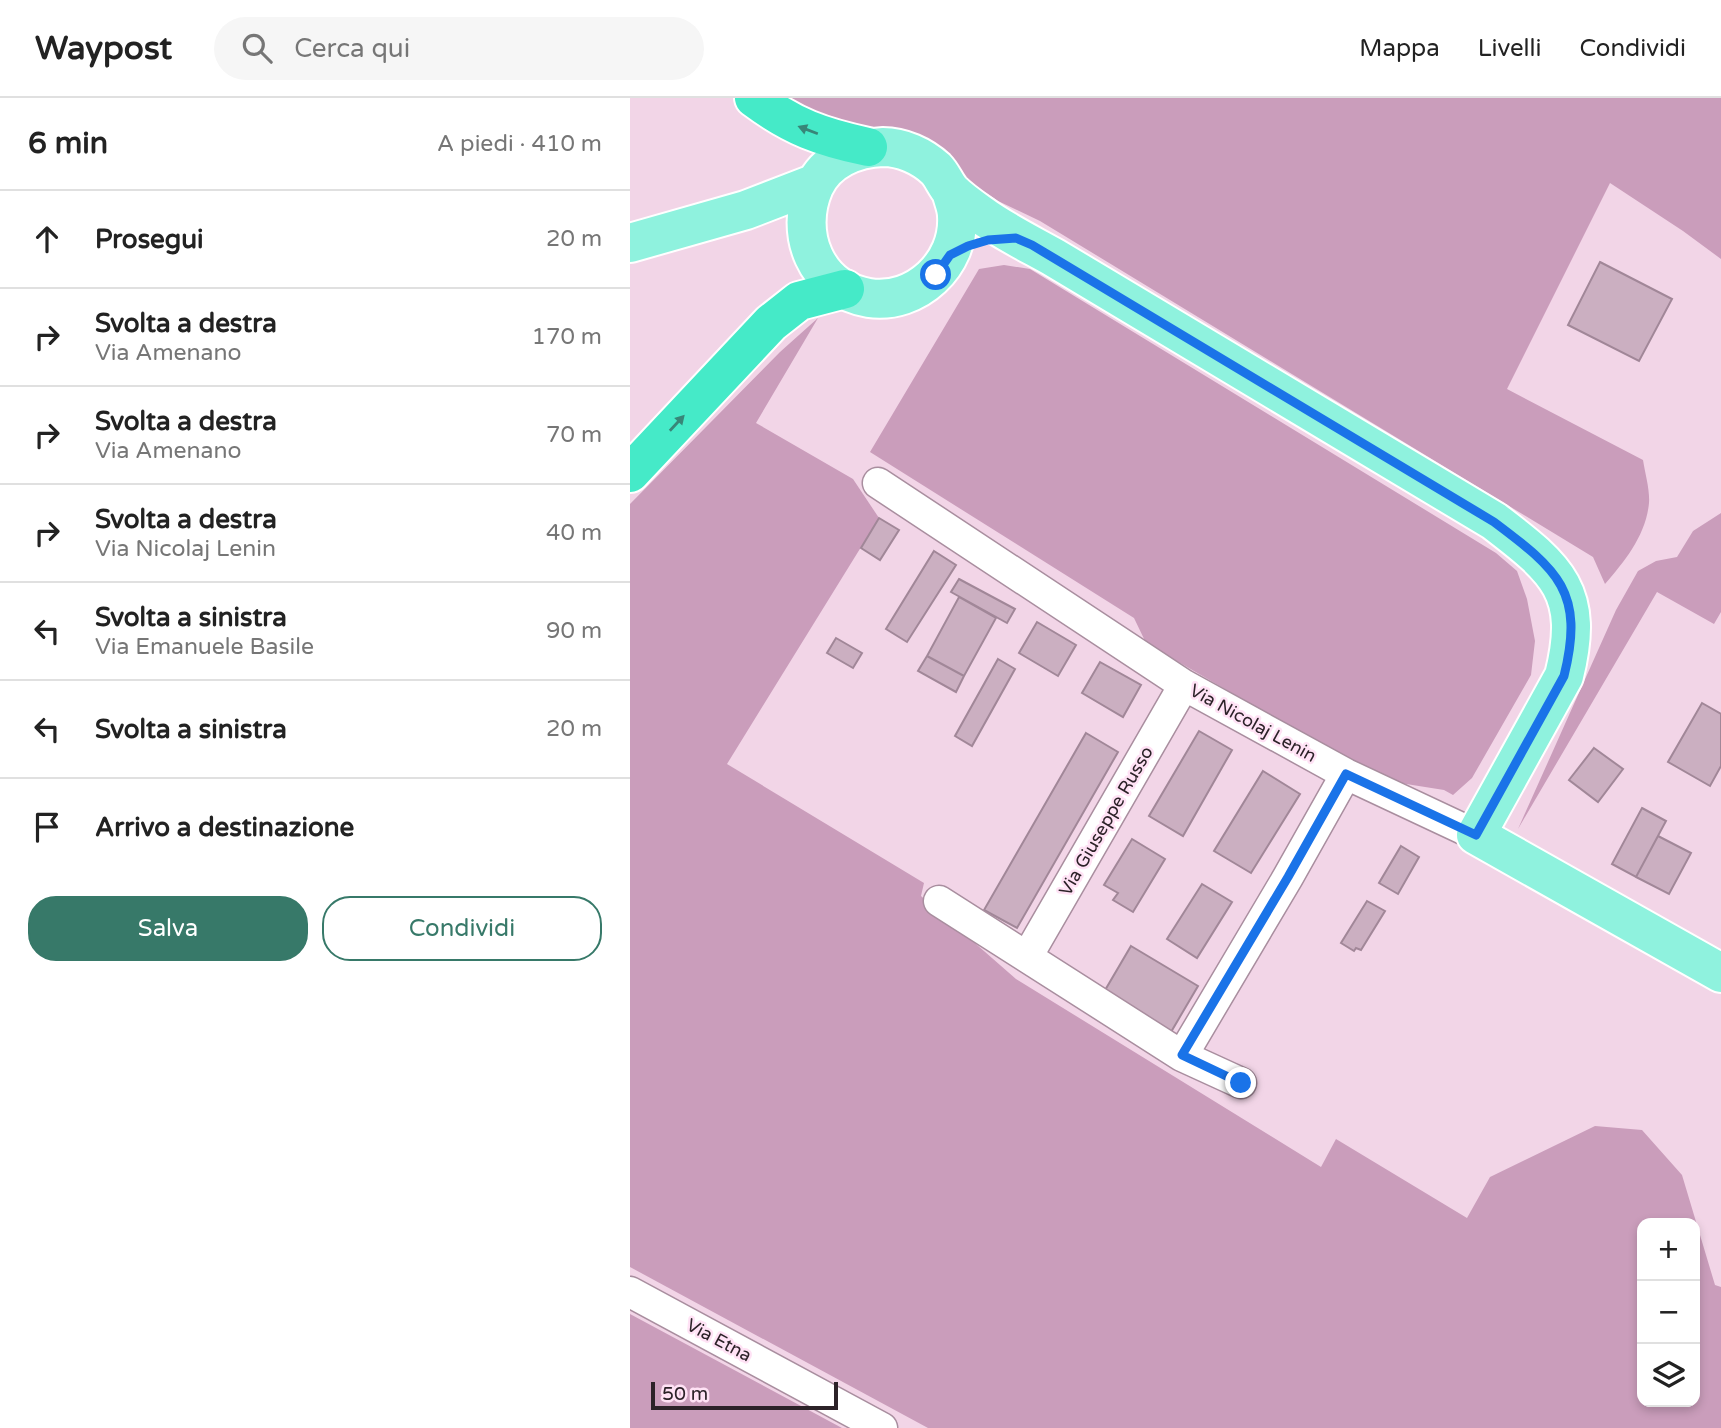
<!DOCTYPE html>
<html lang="it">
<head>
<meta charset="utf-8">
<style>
  :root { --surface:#fff; --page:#f6f6f6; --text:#222; --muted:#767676; --line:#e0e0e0; --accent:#377969 }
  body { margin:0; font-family:"Varela Round",sans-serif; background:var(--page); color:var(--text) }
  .controls { position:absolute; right:21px; bottom:21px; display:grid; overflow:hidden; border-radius:14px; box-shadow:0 4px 10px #0003 }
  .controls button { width:63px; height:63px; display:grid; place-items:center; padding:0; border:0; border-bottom:2px solid var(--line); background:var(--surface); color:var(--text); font:35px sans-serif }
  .scale { position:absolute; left:21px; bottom:18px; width:187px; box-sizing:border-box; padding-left:7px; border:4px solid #2c2228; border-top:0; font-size:19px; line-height:24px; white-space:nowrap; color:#2c2228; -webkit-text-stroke:5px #ffe2f5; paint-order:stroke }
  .stop { position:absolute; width:21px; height:21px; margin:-16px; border:5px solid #1a73e8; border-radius:50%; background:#fff }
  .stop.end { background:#1a73e8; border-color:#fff; box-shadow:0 2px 7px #0008 }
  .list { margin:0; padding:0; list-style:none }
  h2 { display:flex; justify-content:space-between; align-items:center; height:91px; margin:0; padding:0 28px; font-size:30px }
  h2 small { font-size:23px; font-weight:400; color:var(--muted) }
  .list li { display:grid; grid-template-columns:46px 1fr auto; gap:21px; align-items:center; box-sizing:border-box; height:98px; padding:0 28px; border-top:2px solid var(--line) }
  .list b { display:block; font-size:26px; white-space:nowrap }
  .list p { margin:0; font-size:23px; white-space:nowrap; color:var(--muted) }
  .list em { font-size:23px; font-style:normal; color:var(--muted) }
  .actions { display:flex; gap:14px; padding:21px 28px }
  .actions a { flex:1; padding:16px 0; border:2px solid var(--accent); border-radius:28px; text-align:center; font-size:24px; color:var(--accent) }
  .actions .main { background:var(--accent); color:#fff }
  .icon { flex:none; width:38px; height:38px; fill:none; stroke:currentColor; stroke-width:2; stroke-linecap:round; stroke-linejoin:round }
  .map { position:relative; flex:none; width:1091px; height:1330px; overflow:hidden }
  header { display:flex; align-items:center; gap:42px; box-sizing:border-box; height:98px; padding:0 35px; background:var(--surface); border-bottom:2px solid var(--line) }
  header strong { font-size:33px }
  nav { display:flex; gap:38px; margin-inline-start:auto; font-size:24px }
  .search { width:490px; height:63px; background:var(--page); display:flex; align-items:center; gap:18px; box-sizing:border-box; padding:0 24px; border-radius:38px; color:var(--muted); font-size:26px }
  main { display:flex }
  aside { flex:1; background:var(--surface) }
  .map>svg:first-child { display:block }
</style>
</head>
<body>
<header>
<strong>Waypost</strong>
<div class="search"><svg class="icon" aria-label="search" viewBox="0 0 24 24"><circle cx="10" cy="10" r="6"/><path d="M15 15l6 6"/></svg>Cerca qui</div>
<nav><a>Mappa</a><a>Livelli</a><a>Condividi</a></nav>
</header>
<main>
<aside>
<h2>6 min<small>A piedi · 410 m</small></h2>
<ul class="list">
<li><svg class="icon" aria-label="ahead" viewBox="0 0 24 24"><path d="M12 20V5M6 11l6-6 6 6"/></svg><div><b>Prosegui</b></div><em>20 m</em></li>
<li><svg class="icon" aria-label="right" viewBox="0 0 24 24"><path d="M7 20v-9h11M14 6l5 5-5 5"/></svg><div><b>Svolta a destra</b><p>Via Amenano</p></div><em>170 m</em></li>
<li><svg class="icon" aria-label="right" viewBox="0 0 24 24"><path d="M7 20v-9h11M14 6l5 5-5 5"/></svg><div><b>Svolta a destra</b><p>Via Amenano</p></div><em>70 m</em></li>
<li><svg class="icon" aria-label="right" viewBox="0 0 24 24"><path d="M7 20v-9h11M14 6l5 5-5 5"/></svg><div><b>Svolta a destra</b><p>Via Nicolaj Lenin</p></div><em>40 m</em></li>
<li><svg class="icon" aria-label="left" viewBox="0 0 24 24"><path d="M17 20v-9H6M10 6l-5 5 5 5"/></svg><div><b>Svolta a sinistra</b><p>Via Emanuele Basile</p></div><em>90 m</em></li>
<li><svg class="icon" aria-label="left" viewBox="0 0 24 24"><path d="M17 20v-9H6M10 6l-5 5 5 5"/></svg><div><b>Svolta a sinistra</b></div><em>20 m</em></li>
<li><svg class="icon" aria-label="arrive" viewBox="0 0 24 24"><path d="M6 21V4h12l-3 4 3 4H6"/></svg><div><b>Arrivo a destinazione</b></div></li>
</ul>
<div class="actions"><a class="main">Salva</a><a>Condividi</a></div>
</aside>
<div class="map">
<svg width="1091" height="1330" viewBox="0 0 1091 1330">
  <rect width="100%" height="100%" fill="#f2d5e7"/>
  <path fill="#ca9dbb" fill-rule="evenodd" d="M158,0H1091V161L1053,133L980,85L877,291L1013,362C1015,375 1020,392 1019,405C1016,437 995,463 975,486L963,459L410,123L368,103L333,79L231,34L192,23Z
    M374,167L400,171L866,455L887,473L897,501L905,543L901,577L842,680L823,697L814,692L751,682L516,545L504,520L240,354L349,171Z
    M188,220L126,325L223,381L249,420L97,666L294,785L291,798L386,881L691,1069L706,1041L837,1120L860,1079L965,1028L1012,1032L1052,1077L1085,1187L1091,1189V1330H298L0,1169V406L150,254ZM1012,1125H1065V1304H1012Z
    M1091,415V514L1084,526L1027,494L888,731L986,512L1008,473L1026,463L1047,459L1063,433Z
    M0,1216L212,1330H0Z"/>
  <path fill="#cbafc1" stroke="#a18798" stroke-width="2" d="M970,164L1042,201L1009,263L938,227Z
    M249,420L269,432L250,462L231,450Z
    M304,453L326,467L277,544L256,531Z
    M329,481L385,511L377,525L321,494Z
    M329,499L366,520L334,578L297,558Z
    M407,524L446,547L428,578L389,555Z
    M206,540L232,555L223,570L197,555Z
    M297,558L334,578L326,594L288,573Z
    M368,561L385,571L342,648L325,638Z
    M470,564L511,587L493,619L452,595Z
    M1072,605L1091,616V668L1080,688L1038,664Z
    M569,633L602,652L553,738L519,718Z
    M456,635L488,654L387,830L354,812Z
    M964,650L993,671L968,704L939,682Z
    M633,673L670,696L621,775L584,753Z
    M1012,710L1036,723L1006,779L982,766Z
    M1028,738L1061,755L1039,796L1006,779Z
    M502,741L535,761L503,814L483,802L488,795L474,787Z
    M771,748L789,759L768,796L749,785Z
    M572,786L602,804L567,860L537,841Z
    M737,803L755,813L731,852L726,850L724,853L711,845Z
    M501,848L568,888L541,934L474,894Z"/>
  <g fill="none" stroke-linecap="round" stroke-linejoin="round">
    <defs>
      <path id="minor" d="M248,385L554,587L716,676L846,737
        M309,803L552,958L611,985
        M397,859L554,587
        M552,958L658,779L716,676
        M0,1194L252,1330"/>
      <path id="major" d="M321,93C323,101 327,110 327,118C330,166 286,207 239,200C185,191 164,135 184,89C196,62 225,50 253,49C272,49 292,58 306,71C312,77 315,86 321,93C329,101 340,109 350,116C373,133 398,145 423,159L864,423C928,472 955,494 934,578L846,737L1091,875
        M0,145L116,112L186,85"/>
      <path id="highway" d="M124,0C163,29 191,39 238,49
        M0,375L141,225L169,203L215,191"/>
    </defs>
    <use href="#minor" stroke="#a98e9f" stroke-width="33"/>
    <use href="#major" stroke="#fff" stroke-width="42"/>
    <use href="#highway" stroke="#fff" stroke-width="42"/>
    <use href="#minor" stroke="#fff" stroke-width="30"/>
    <use href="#major" stroke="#8ff2de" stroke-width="38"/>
    <use href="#highway" stroke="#45eac8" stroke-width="38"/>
  </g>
  <defs><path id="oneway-solid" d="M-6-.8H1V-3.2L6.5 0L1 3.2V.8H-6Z" transform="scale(1.75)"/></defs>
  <g fill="#388678">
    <use href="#oneway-solid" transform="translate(178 32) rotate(-159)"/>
    <use href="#oneway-solid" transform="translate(47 325) rotate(-47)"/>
  </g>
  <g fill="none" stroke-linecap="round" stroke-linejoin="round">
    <path stroke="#1a73e8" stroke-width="9" d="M306,177L320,157L338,148L358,142L386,140L402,147L864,424C928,472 955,494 934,578L846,737L716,676L658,779L552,957L611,985"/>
  </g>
  <g text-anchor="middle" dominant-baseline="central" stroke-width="5" stroke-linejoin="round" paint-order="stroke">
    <g font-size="18" fill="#2c2228" stroke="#ffe2f5">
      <text transform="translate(623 625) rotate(29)">Via Nicolaj Lenin</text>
      <text transform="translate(476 723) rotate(-60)">Via Giuseppe Russo</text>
      <text transform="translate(89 1242) rotate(28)">Via Etna</text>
    </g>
  </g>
</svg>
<div class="controls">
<button>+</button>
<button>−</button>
<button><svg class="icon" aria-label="layers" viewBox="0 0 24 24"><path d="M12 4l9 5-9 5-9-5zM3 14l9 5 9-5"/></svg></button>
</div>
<div class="scale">50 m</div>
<div class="stop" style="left:306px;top:177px"></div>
<div class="stop end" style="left:611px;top:985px"></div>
</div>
</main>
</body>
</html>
